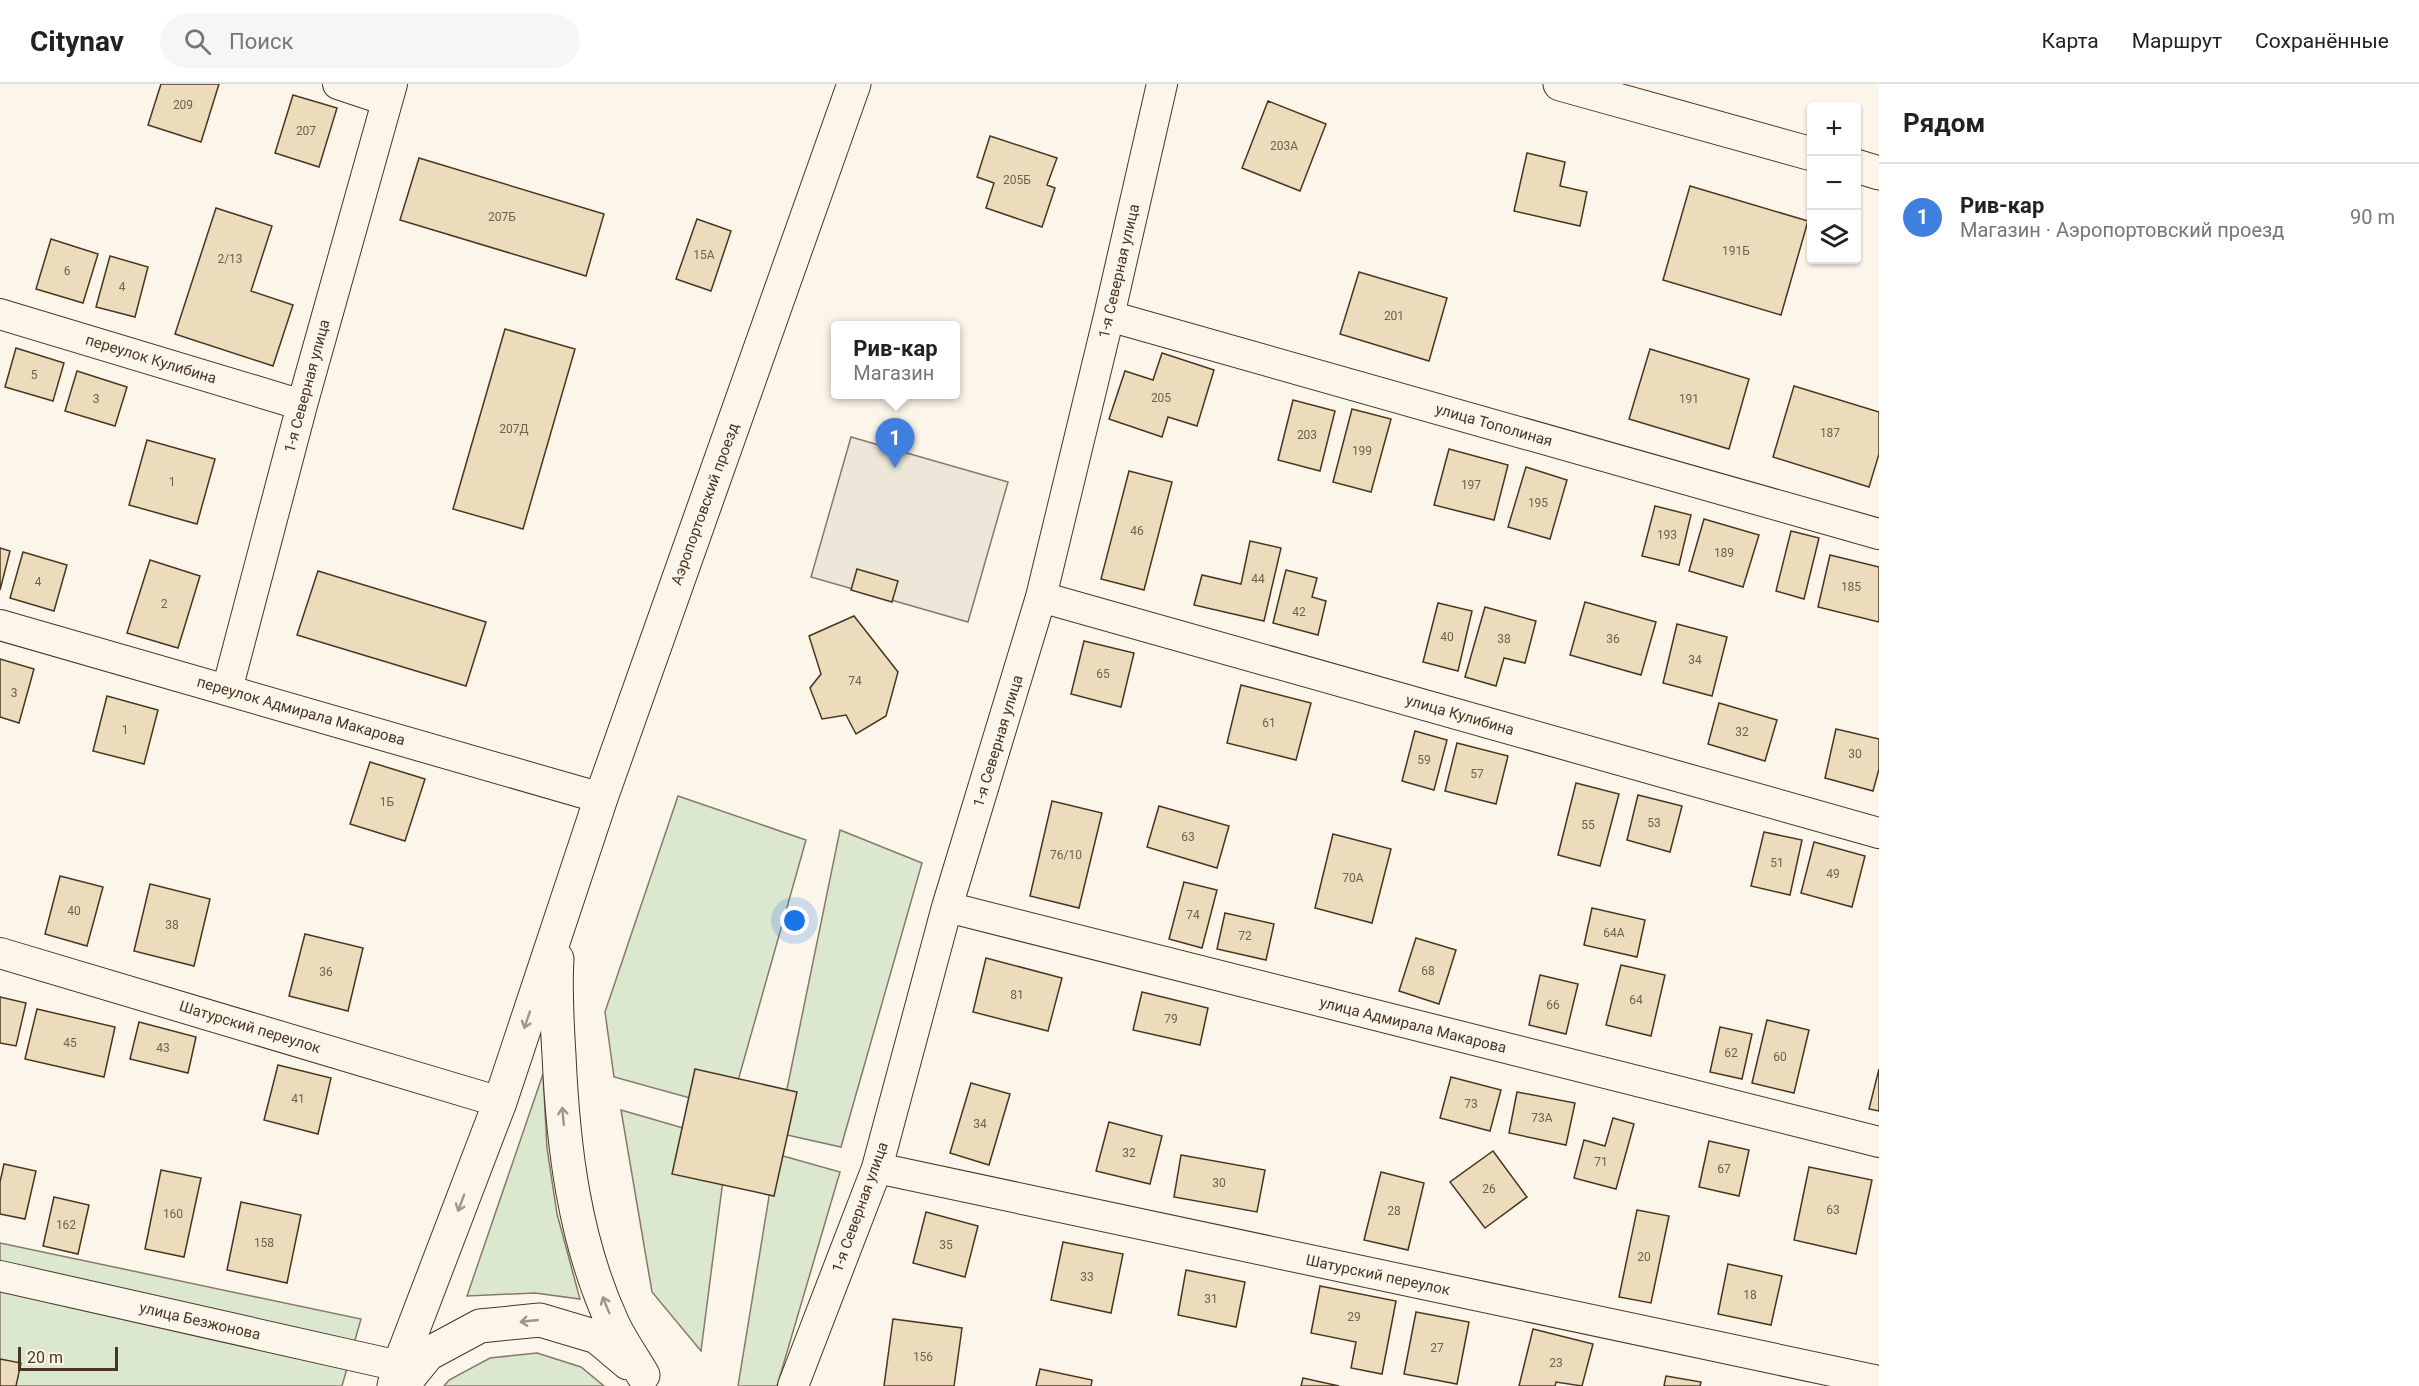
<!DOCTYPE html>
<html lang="ru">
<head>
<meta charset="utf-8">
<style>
  :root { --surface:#fff; --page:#f6f6f6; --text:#222; --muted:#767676; --line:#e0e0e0; --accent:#0f766e }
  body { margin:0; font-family:Roboto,sans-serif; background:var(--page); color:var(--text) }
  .controls { position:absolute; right:18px; top:18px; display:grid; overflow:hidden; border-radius:6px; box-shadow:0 2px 4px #0004 }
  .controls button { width:54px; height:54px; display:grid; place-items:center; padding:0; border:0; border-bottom:2px solid var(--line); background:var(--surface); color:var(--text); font:30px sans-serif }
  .scale { position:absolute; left:18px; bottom:15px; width:100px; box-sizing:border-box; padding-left:6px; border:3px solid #4a3520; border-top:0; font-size:16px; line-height:21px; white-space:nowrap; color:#4a3520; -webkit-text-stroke:4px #fbf6e9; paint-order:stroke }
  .you { position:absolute; left:795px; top:837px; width:21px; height:21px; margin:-15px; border:4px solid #fff; border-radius:50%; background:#1a73e8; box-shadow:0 0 0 9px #1a73e833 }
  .badge { display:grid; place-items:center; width:39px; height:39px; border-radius:50%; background:var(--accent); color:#fff; font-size:20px; font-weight:700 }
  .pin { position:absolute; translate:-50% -50px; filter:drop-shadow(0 2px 3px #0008) }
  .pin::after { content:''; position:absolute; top:32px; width:21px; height:18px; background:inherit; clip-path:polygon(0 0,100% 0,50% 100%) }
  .popup { position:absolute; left:831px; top:237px; width:129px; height:78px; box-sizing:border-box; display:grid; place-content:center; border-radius:6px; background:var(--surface); filter:drop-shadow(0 2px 4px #0005); font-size:20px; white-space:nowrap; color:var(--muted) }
  .popup b { font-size:22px; color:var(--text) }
  .popup::after { content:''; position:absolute; left:50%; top:100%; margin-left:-12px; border:12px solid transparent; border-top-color:var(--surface) }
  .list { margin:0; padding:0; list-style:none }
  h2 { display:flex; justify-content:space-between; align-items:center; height:78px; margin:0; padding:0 24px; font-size:26px }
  h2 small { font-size:20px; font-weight:400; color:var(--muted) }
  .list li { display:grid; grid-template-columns:39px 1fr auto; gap:18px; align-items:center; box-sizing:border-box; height:108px; padding:0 24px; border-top:2px solid var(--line) }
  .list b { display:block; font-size:22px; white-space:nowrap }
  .list p { margin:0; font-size:20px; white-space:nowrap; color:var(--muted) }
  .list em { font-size:20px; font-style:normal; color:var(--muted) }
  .icon { flex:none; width:33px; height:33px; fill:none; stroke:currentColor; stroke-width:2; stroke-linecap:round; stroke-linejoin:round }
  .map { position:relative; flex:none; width:1879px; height:1302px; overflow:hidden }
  header { display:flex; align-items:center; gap:36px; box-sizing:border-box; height:84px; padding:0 30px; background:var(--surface); border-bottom:2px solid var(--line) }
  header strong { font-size:28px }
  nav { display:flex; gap:33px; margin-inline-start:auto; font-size:21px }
  .search { width:420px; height:54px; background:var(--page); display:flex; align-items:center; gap:15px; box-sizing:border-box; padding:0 21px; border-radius:33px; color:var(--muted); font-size:22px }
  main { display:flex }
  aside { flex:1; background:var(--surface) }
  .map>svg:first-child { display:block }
</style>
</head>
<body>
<header>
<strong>Citynav</strong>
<div class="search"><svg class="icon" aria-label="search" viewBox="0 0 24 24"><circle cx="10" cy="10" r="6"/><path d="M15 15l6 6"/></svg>Поиск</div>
<nav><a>Карта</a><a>Маршрут</a><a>Сохранённые</a></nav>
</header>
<main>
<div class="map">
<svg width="1879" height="1302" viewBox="0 0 1879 1302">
  <rect width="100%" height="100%" fill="#fbf6e9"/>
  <path fill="#dce7d0" stroke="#887966" stroke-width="1.5" d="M678,712L806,756L730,1025L614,993L605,928Z
    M840,746L922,779L841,1063L778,1049Z
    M543,990L547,1064L557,1130L580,1215L535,1209L467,1212Z
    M621,1026L728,1057L701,1267L652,1208Z
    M776,1070L840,1088L777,1302H738Z
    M0,1159L361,1235L342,1302H0Z
    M537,1269L581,1283L604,1302H444L449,1296L490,1274Z"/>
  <path fill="#ede7d9" stroke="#887966" stroke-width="1.5" d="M851,353L1008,398L968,538L811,493Z"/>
  <path fill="#ecdcbc" stroke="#4a3520" stroke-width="1.5" d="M161,0H219L201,58L148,41Z
    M293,11L337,24L319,83L275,69Z
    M1268,17L1326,40L1300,107L1242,84Z
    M990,52L1057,74L1047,101L1055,104L1042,143L986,124L994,99L977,93Z
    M1527,69L1565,78L1560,102L1587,108L1580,142L1514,127Z
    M419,74L604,130L586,192L400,136Z
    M1690,102L1808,137L1781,231L1663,196Z
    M216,124L272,142L251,207L293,221L273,282L175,250Z
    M697,135L731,147L711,207L676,195Z
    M51,155L98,170L83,219L36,205Z
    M110,172L148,183L135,233L96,223Z
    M1359,188L1447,214L1429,277L1340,250Z
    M505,245L575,265L523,445L453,425Z
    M16,264L64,279L53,317L5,303Z
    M1650,265L1749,295L1729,365L1629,335Z
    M1162,269L1214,286L1197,342L1168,333L1162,353L1109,335L1125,287L1153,296Z
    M77,287L127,303L115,342L65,327Z
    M1794,302L1879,328V370L1869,403L1773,373Z
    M1293,316L1335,327L1320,387L1278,376Z
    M1352,325L1391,335L1371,408L1333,398Z
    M147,356L215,375L197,440L129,421Z
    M1449,365L1508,381L1494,436L1434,421Z
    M1526,383L1567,396L1550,455L1508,443Z
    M1129,387L1172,398L1144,506L1101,495Z
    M1655,422L1691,431L1679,481L1642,472Z
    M1704,435L1759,451L1743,503L1689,487Z
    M1791,447L1819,454L1804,515L1776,507Z
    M1250,457L1281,464L1264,537L1194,521L1202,491L1241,500Z
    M0,464L10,467L0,506Z
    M23,468L67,481L54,527L10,514Z
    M1830,471L1879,483V538L1818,523Z
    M150,476L200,492L178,564L127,549Z
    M857,485L898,497L892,518L851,506Z
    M1286,486L1317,494L1312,513L1326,517L1318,551L1273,539Z
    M318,487L486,538L466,602L297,551Z
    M1585,518L1656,538L1641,591L1570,571Z
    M1438,519L1472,527L1458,587L1423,578Z
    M1485,523L1536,537L1525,579L1504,574L1496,602L1465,593Z
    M854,532L898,588L886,632L856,650L846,631L822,635L810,604L821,590L809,552Z
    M1677,540L1727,553L1712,612L1663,599Z
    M1084,557L1134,569L1121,623L1071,610Z
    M0,575L34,585L19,639L0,633Z
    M1241,601L1311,619L1296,676L1227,659Z
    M107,612L158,626L144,680L93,667Z
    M1719,619L1777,636L1765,677L1708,660Z
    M1836,645L1879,655V685L1873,707L1825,694Z
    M1415,647L1447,656L1434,706L1402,697Z
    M1457,659L1508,672L1496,720L1445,707Z
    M370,678L425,695L405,757L350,740Z
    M1576,699L1619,710L1600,782L1558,771Z
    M1638,711L1682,722L1670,768L1627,756Z
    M1052,717L1102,729L1079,824L1030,812Z
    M1159,722L1229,742L1217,784L1147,763Z
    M1764,748L1802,756L1790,811L1751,802Z
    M1333,750L1391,765L1372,839L1315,824Z
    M1814,758L1865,772L1852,823L1801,809Z
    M60,792L103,803L87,862L45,850Z
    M1184,798L1217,806L1202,864L1169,855Z
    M150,800L210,815L194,882L134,867Z
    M1592,824L1645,836L1637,873L1584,861Z
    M1225,829L1274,840L1266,876L1217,865Z
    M305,850L363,864L348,927L289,912Z
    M1416,854L1456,866L1439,920L1399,907Z
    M986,874L1062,894L1048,947L973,928Z
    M1621,881L1665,891L1651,952L1606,941Z
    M1540,891L1578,900L1566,950L1529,941Z
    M1142,908L1208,924L1200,961L1133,946Z
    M0,913L26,919L16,962L0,959Z
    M37,925L115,943L104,993L25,975Z
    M1767,936L1809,946L1794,1009L1752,999Z
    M139,938L196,953L188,989L130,975Z
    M1720,943L1752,950L1742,995L1710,988Z
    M278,981L331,994L318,1050L264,1036Z
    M695,985L797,1008L774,1112L672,1090Z
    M1879,985V1027L1869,1025Z
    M1451,993L1501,1006L1490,1047L1440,1034Z
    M971,999L1010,1010L989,1081L950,1069Z
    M1517,1008L1575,1019L1566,1061L1509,1049Z
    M1613,1034L1634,1040L1616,1105L1574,1094L1584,1056L1605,1062Z
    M1109,1038L1162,1052L1150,1100L1096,1087Z
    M1709,1057L1749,1066L1739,1112L1699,1103Z
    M1493,1067L1527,1113L1485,1144L1450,1098Z
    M1181,1071L1265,1086L1257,1128L1174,1113Z
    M4,1080L36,1087L25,1135L0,1130V1098Z
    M1809,1083L1872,1096L1856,1170L1794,1156Z
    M161,1086L201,1094L184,1173L145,1165Z
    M1381,1088L1424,1099L1408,1166L1364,1156Z
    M54,1113L89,1121L78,1170L43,1162Z
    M241,1118L301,1131L287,1199L227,1186Z
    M1637,1126L1669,1132L1651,1219L1619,1213Z
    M926,1128L978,1142L965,1193L913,1179Z
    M1063,1158L1123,1170L1111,1229L1051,1216Z
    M1728,1180L1782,1192L1771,1241L1718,1230Z
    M1186,1186L1245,1198L1236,1243L1178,1231Z
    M1320,1202L1396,1217L1382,1290L1351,1284L1356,1258L1311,1249Z
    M1416,1228L1469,1238L1457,1300L1404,1290Z
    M893,1235L962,1244L954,1302H884Z
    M1533,1245L1593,1260L1582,1302L1556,1298L1555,1302H1519Z
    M0,1275L21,1279L16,1302H0Z
    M1040,1285L1092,1296L1091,1302H1036Z
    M1666,1292L1701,1298L1700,1302H1664Z
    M1303,1294L1339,1302H1301Z"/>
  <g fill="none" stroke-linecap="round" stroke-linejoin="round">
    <defs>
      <path id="street" d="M338,0L386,16
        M0,230L302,321
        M1109,232L1879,450
        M1041,513L1879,749
        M0,541L601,714
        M227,606L302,321L392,0
        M947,823L1879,1058
        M0,869L500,1018
        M877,1084L1879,1297
        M0,1192L399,1282L420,1272
        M793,1302L877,1084L947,823L1041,513L1109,232L1162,0"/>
      <path id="secondary" d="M1560,0L1812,70
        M1856,82L1879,89
        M557,875C555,907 557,939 559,971C563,1062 574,1156 613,1240C621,1257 633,1274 643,1291
        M394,1302L399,1282L500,1018L601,714L854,0
        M402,1302L428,1270L480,1242L540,1236L597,1253L628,1279"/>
    </defs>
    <use href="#street" stroke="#4a3520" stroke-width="32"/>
    <use href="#secondary" stroke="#4a3520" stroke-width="35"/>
    <use href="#street" stroke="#fbf6e9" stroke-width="30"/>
    <use href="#secondary" stroke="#fbf6e9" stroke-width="33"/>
  </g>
  <defs><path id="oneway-shaft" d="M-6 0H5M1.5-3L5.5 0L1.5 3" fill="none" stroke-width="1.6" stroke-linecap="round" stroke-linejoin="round" transform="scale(1.5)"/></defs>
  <g stroke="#a29684">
    <use href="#oneway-shaft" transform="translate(527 936) rotate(109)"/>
    <use href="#oneway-shaft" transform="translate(563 1032) rotate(-95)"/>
    <use href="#oneway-shaft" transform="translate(461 1119) rotate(111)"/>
    <use href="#oneway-shaft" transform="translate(606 1221) rotate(-112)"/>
    <use href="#oneway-shaft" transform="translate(529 1237) rotate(174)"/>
  </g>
  <g text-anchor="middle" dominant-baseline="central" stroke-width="4.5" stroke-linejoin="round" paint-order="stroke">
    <g font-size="12" fill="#725f47">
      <text x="183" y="21">209</text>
      <text x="306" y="47">207</text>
      <text x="1284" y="62">203А</text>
      <text x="1017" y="96">205Б</text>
      <text x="502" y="133">207Б</text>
      <text x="1736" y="167">191Б</text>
      <text x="704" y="171">15А</text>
      <text x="230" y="175">2/13</text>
      <text x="67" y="187">6</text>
      <text x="122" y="203">4</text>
      <text x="1394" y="232">201</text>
      <text x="34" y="291">5</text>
      <text x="1161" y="314">205</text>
      <text x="96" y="315">3</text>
      <text x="1689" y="315">191</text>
      <text x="514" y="345">207Д</text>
      <text x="1830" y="349">187</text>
      <text x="1307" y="351">203</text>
      <text x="1362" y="367">199</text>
      <text x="172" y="398">1</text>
      <text x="1471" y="401">197</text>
      <text x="1538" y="419">195</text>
      <text x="1137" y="447">46</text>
      <text x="1667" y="451">193</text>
      <text x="1724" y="469">189</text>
      <text x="1258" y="495">44</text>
      <text x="38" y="498">4</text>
      <text x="1851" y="503">185</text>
      <text x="164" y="520">2</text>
      <text x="1299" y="528">42</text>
      <text x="1447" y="553">40</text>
      <text x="1504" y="555">38</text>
      <text x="1613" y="555">36</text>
      <text x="1695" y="576">34</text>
      <text x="1103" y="590">65</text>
      <text x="855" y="597">74</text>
      <text x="14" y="609">3</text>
      <text x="1269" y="639">61</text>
      <text x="125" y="646">1</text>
      <text x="1742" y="648">32</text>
      <text x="1855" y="670">30</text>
      <text x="1424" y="676">59</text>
      <text x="1477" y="690">57</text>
      <text x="387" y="718">1Б</text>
      <text x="1654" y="739">53</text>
      <text x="1588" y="741">55</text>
      <text x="1188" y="753">63</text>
      <text x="1066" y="771">76/10</text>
      <text x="1777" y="779">51</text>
      <text x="1833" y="790">49</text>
      <text x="1353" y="794">70А</text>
      <text x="74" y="827">40</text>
      <text x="1193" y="831">74</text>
      <text x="172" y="841">38</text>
      <text x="1614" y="849">64А</text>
      <text x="1245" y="852">72</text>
      <text x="1428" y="887">68</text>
      <text x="326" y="888">36</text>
      <text x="1017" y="911">81</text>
      <text x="1636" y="916">64</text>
      <text x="1553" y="921">66</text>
      <text x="1171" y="935">79</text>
      <text x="70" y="959">45</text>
      <text x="163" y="964">43</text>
      <text x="1731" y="969">62</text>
      <text x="1780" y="973">60</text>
      <text x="298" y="1015">41</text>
      <text x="1471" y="1020">73</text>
      <text x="1542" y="1034">73А</text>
      <text x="980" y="1040">34</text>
      <text x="1129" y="1069">32</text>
      <text x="1601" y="1078">71</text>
      <text x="1724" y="1085">67</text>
      <text x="1219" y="1099">30</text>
      <text x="1489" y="1105">26</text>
      <text x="1833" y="1126">63</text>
      <text x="1394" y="1127">28</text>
      <text x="173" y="1130">160</text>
      <text x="66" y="1141">162</text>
      <text x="264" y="1159">158</text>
      <text x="946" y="1161">35</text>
      <text x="1644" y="1173">20</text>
      <text x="1087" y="1193">33</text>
      <text x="1750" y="1211">18</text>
      <text x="1211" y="1215">31</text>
      <text x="1354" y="1233">29</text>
      <text x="1437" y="1264">27</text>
      <text x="923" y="1273">156</text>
      <text x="1556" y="1279">23</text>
    </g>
    <g font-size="15" fill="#4a3520" stroke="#fbf6e9">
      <text transform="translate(1119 187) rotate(-77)">1-я Северная улица</text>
      <text transform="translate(151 275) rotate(17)">переулок Кулибина</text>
      <text transform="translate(307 302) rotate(-75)">1-я Северная улица</text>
      <text transform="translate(1494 341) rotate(16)">улица Тополиная</text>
      <text transform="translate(705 420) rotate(-70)">Аэропортовский проезд</text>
      <text transform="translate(301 627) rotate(16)">переулок Адмирала Макарова</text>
      <text transform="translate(1460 631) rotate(16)">улица Кулибина</text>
      <text transform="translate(998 657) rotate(-73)">1-я Северная улица</text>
      <text transform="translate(1413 941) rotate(14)">улица Адмирала Макарова</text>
      <text transform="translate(250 943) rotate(17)">Шатурский переулок</text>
      <text transform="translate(860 1123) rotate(-70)">1-я Северная улица</text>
      <text transform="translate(1378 1191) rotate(12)">Шатурский переулок</text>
      <text transform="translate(200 1237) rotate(13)">улица Безжонова</text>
    </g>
  </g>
</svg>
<div class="controls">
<button>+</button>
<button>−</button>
<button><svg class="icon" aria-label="layers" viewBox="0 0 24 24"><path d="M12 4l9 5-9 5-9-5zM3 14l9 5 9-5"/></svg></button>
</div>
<div class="scale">20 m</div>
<div class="you"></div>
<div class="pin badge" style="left:895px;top:384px;background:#3f7fe0">1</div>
<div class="popup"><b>Рив-кар</b>Магазин</div>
</div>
<aside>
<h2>Рядом<small></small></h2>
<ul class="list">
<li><span class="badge" style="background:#3f7fe0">1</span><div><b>Рив-кар</b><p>Магазин · Аэропортовский проезд</p></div><em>90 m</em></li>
</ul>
</aside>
</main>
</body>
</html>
